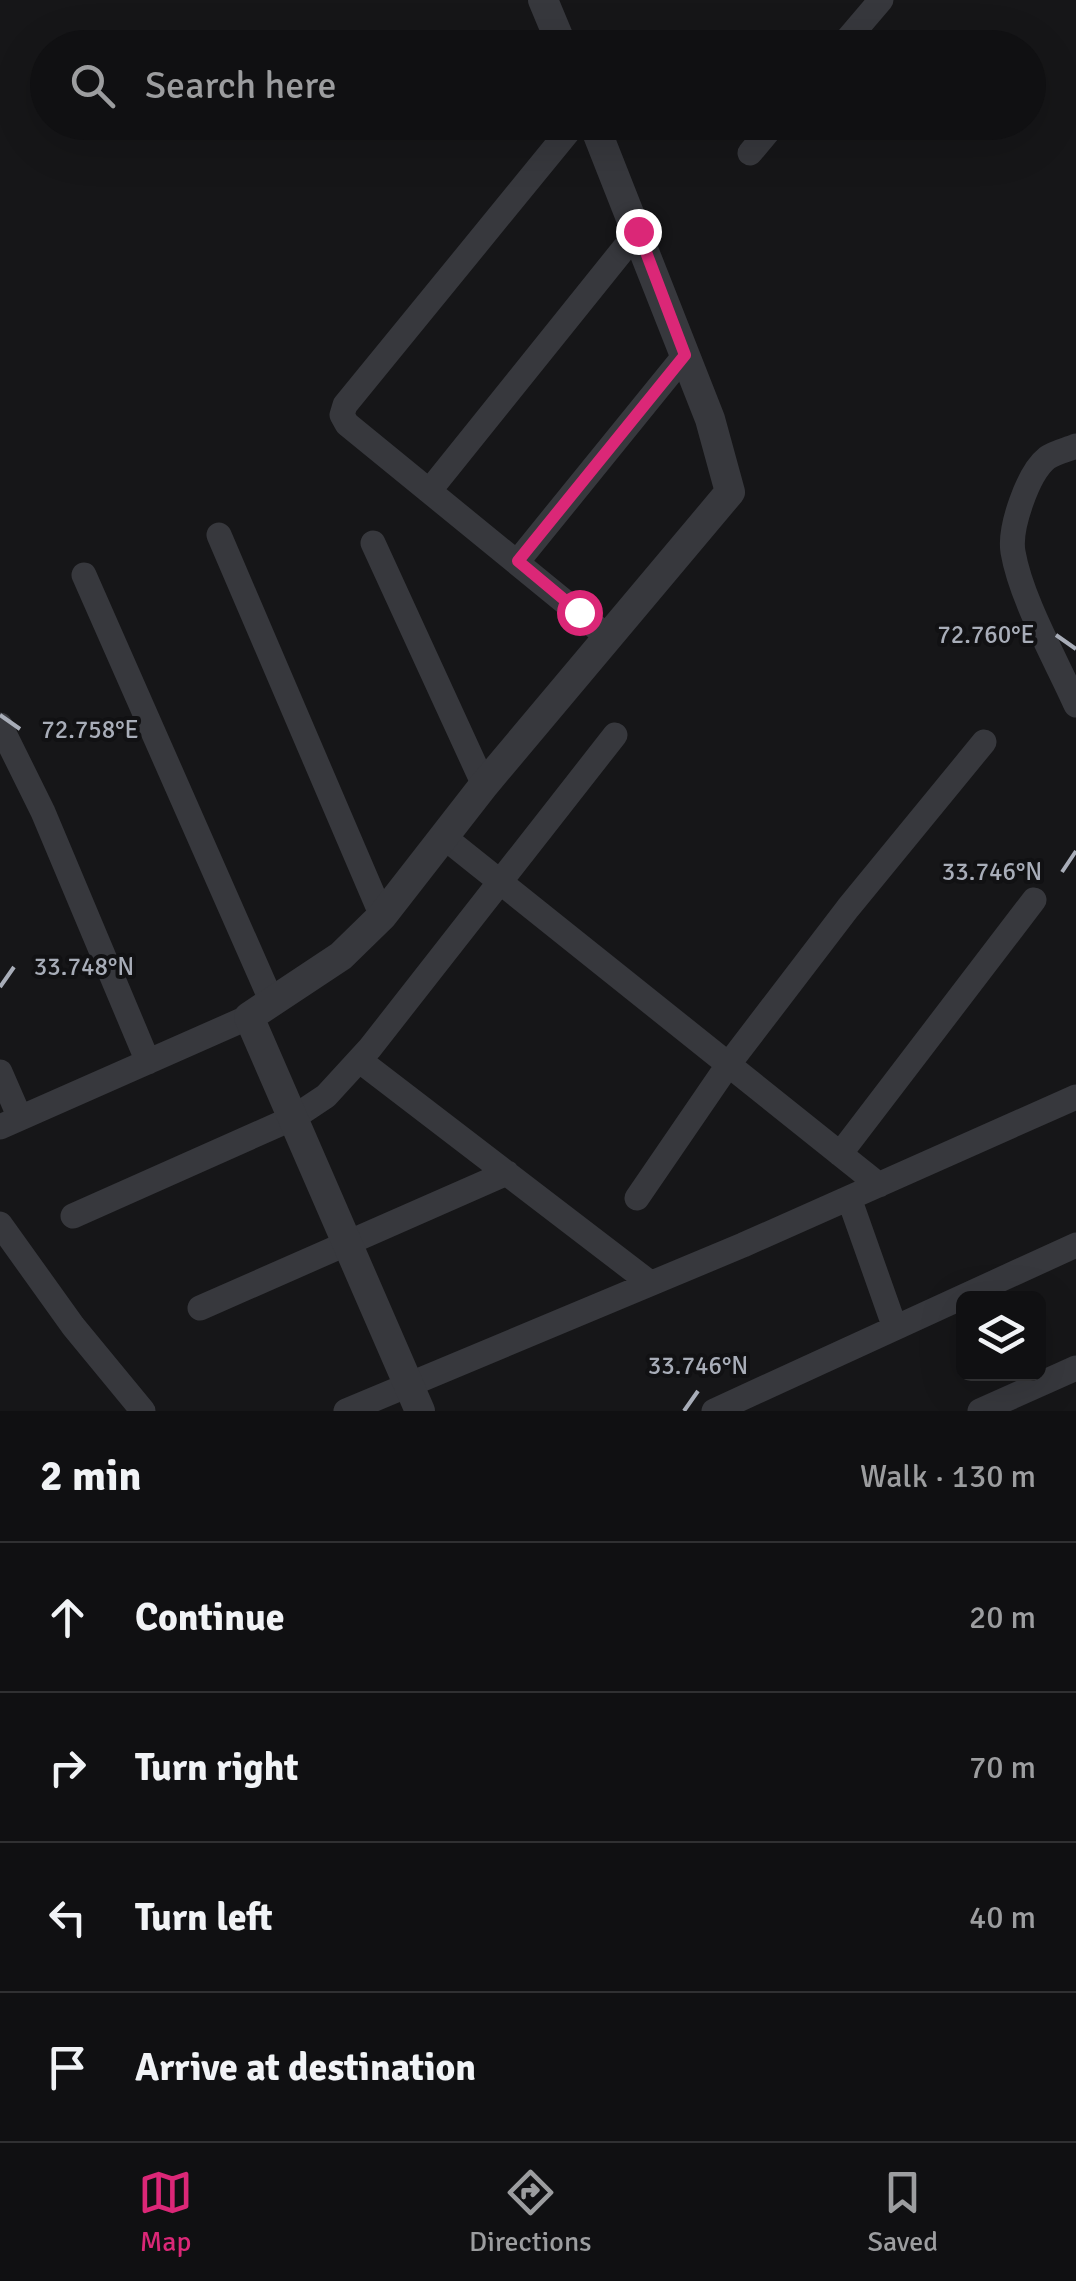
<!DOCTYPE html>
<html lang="en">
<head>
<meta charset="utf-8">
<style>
  :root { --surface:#101012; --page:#19191b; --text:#f1f3f6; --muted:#9c9d9f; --line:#303032; --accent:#db2777 }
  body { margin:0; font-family:Signika,sans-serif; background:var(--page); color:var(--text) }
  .controls { position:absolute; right:30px; bottom:30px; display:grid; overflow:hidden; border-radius:15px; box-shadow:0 10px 40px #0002 }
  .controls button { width:90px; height:90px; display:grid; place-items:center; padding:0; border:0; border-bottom:2px solid var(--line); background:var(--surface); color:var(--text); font:50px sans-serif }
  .stop { position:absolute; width:30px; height:30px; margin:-22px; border:8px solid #db2777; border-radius:50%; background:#fff }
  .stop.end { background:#db2777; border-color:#fff; box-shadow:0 2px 10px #0008 }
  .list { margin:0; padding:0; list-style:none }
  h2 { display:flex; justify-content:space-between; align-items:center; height:130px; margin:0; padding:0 40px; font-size:42px }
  h2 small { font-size:32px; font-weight:400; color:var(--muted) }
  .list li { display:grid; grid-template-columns:65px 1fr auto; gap:30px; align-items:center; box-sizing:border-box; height:150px; padding:0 40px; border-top:2px solid var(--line) }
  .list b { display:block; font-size:38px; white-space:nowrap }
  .list em { font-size:32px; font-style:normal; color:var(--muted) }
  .icon { flex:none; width:55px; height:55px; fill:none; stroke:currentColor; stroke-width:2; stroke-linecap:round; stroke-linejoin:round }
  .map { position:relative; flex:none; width:1076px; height:1411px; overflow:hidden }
  .search { position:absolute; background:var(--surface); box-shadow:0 10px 40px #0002; left:30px; right:30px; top:30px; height:110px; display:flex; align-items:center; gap:25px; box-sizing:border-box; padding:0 35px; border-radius:55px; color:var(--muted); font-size:38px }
  .sheet { height:730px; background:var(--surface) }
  nav { display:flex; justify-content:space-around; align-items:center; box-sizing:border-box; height:140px; border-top:2px solid var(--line); background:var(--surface); font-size:28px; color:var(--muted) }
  nav a { display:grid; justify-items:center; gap:5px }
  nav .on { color:var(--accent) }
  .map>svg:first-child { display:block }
</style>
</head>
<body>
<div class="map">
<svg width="1076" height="1411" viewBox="0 0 1076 1411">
  <rect width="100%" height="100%" fill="#161618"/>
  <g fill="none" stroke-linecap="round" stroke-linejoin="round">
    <path stroke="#37383d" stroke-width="25" d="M840,48L881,0
      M576,122L345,405L342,415L347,424L609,638
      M750,153L776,122
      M1076,446C1067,450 1055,452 1047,458C1028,473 1009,528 1013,552C1021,599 1056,660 1076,705
      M430,490L638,231
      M219,535L382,916
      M373,543L484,785
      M518,561L685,355
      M84,575L272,1002
      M0,725L43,812L148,1062
      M444,837L879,1185
      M359,1060L650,1283
      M0,1072L20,1118
      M0,1127L249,1017
      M840,1154L1034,900
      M637,1198L728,1065L848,908L984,742
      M849,1198L895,1328
      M73,1216L293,1118L326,1096L370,1048L615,735
      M0,1224L73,1326L143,1411
      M200,1308L507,1173
      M346,1411L743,1245L1076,1097
      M714,1411L1076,1245
      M980,1411L1076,1368"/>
    <path stroke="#37383d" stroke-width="30" d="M543,0L563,48
      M420,1411L249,1017L341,956L382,916L484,785L730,492L710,419L593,122"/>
  </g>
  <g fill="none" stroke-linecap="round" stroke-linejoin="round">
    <path stroke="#db2777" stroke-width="12" d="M579,612L518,561L685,355L638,231"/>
  </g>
  <path fill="none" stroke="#a8adb8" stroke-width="4" d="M1056,635L1076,649M0,715L20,729M1062,872L1076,851M0,987L14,967M684,1411L698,1391"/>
  <g font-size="25" text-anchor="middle" fill="#a8adb8" stroke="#111113" stroke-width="8" stroke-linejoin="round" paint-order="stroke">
    <text x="986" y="643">72.760°E</text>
    <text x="90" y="738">72.758°E</text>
    <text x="992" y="880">33.746°N</text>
    <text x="84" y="975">33.748°N</text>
    <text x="698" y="1374">33.746°N</text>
  </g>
</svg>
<div class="controls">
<button><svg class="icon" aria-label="layers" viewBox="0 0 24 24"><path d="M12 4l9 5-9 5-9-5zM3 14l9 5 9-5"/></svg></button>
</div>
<div class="stop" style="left:579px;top:612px"></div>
<div class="stop end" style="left:638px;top:231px"></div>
<div class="search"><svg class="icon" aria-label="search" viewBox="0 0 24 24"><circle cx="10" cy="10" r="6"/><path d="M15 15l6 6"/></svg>Search here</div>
</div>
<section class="sheet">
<h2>2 min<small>Walk · 130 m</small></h2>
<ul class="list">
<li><svg class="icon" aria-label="ahead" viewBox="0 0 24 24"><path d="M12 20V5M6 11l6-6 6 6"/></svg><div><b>Continue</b></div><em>20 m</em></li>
<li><svg class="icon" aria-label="right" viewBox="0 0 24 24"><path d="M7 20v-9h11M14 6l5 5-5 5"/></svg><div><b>Turn right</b></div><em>70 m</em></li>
<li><svg class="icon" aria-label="left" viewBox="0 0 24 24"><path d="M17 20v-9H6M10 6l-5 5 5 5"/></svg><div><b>Turn left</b></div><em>40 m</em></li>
<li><svg class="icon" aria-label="arrive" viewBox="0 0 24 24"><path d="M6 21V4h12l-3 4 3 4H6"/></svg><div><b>Arrive at destination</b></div></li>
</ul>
</section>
<nav>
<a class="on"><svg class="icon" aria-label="map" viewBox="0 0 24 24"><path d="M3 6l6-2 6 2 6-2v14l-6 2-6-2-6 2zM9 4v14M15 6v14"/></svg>Map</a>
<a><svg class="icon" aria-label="directions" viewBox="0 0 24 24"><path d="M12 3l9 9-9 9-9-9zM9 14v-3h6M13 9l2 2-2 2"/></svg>Directions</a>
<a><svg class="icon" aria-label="saved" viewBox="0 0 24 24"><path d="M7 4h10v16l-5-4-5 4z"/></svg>Saved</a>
</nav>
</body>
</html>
